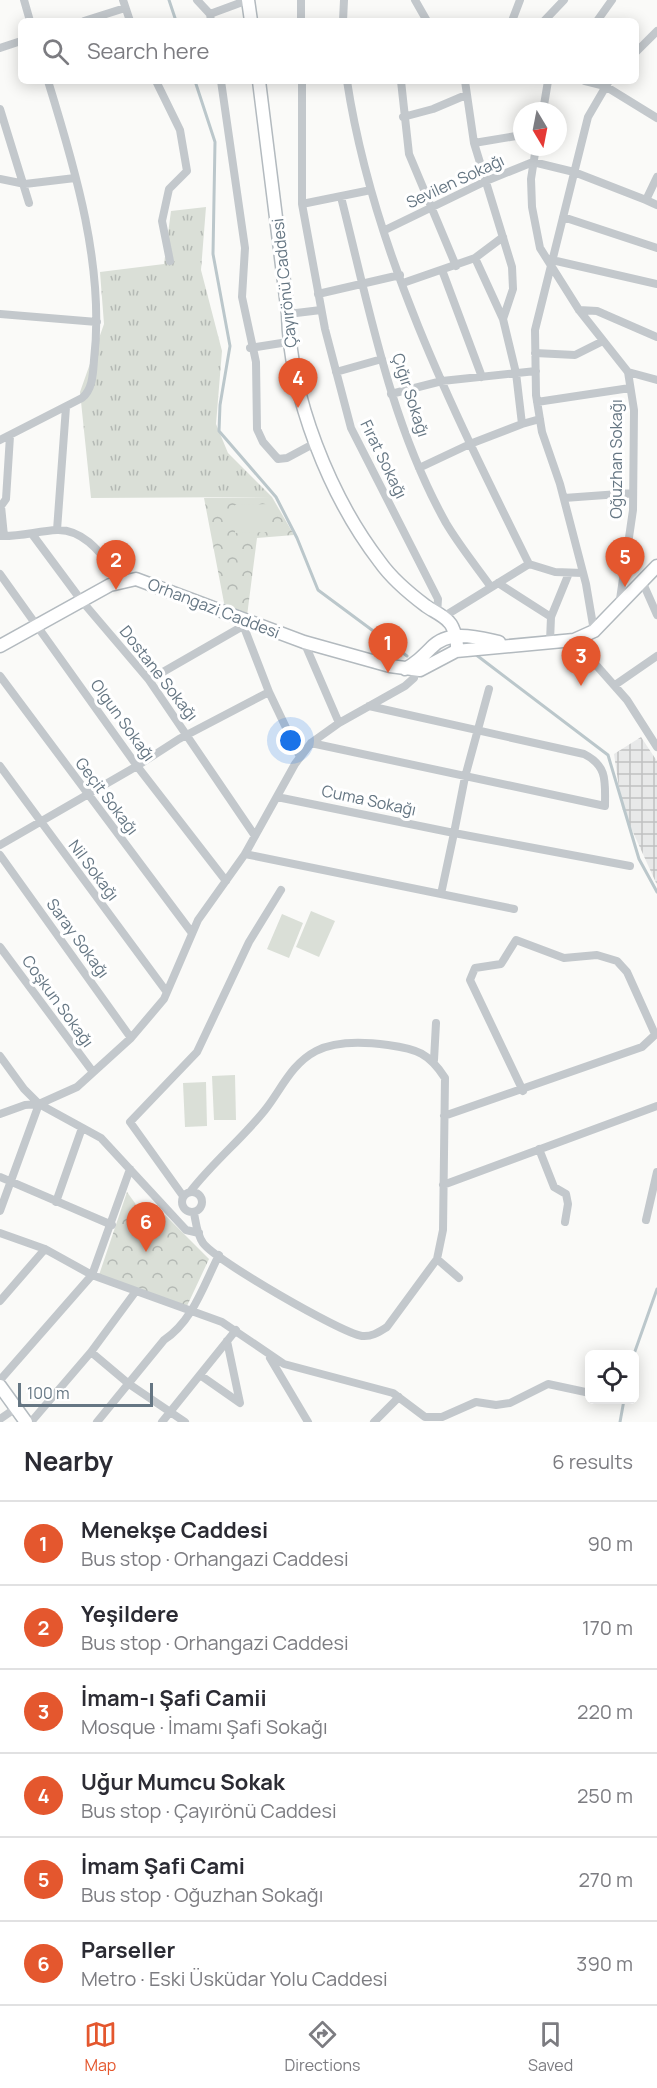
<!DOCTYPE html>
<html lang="en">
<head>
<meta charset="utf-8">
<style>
  :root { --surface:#fff; --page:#f2f2f3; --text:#2b2b33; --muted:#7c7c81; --line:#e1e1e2; --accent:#e4572e }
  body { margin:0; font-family:Manrope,sans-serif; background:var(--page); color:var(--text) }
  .controls { position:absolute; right:18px; bottom:18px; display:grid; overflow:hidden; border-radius:9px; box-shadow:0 3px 15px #0003 }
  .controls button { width:54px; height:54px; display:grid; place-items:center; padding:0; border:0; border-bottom:2px solid var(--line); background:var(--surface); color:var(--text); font:30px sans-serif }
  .compass { position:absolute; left:513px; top:102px; width:54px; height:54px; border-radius:50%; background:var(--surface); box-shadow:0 3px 15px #0003; rotate:170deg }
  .scale { position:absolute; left:18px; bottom:15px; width:135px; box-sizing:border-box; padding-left:6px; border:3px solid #657683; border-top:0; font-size:16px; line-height:21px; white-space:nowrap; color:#657683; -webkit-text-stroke:4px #fff; paint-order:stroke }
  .you { position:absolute; left:291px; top:741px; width:21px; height:21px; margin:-15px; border:4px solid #fff; border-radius:50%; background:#1a73e8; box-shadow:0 0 0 9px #1a73e833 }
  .badge { display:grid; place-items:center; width:39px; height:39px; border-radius:50%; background:var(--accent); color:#fff; font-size:20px; font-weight:700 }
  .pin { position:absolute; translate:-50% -50px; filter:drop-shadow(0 2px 3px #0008) }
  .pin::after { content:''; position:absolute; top:32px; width:21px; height:18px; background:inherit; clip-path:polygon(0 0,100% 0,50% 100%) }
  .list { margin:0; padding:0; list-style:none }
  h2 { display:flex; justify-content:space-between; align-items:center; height:78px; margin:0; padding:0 24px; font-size:26px }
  h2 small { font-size:20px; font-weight:400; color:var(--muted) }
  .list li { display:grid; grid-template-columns:39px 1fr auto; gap:18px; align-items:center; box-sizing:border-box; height:84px; padding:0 24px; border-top:2px solid var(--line) }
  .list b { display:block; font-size:22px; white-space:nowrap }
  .list p { margin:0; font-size:20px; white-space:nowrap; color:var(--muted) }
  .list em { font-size:20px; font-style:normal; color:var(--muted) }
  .icon { flex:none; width:33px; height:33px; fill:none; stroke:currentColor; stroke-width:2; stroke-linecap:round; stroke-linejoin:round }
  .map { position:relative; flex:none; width:657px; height:1422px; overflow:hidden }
  .search { position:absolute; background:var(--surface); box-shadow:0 3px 15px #0003; left:18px; right:18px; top:18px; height:66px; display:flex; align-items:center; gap:15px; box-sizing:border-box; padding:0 21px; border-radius:9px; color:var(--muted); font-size:22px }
  .sheet { height:582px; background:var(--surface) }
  nav { display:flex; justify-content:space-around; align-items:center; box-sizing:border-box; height:84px; border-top:2px solid var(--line); background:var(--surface); font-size:16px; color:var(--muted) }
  nav a { display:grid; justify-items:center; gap:3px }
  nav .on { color:var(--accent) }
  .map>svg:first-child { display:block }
</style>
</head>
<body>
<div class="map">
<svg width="657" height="1422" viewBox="0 0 657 1422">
  <defs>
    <pattern id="industrial-grid" width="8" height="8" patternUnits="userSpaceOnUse" patternTransform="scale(1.5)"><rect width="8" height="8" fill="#e8e9e9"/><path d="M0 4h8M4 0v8" fill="none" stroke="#c0c1c2"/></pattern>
    <pattern id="grass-tufts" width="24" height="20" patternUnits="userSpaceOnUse" patternTransform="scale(1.5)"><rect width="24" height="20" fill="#dadfd7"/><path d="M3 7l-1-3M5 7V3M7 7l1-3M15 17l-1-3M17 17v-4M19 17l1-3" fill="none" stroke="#b4b9b4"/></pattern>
    <pattern id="forest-crowns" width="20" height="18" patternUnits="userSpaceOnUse" patternTransform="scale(1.5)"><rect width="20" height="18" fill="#dadfd7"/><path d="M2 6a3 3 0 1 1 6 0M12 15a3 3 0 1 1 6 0" fill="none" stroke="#b4b9b4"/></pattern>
  </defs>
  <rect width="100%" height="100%" fill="#fafaf8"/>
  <path fill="url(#industrial-grid)" d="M641,737L657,761V885L622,808L614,754Z"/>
  <path fill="url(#grass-tufts)" d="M206,207L201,270L222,351L216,424L228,453L272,497L91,498L80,392L104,324L100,272L164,264L171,211Z"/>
  <path fill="url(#forest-crowns)" d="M272,497L294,535L257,538L247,616L225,608L204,498Z
    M127,1192L150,1224L165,1215L209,1259L187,1306L99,1275Z"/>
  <path fill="#dadfd7" d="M268,504V532L235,533V505Z
    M311,911L335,921L319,957L296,947Z
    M282,914L303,923L289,958L267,949Z
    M235,1075L236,1120H214L212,1076Z
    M206,1082L207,1126L185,1127L183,1083Z"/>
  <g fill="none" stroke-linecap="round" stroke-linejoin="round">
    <path stroke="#bbc7cb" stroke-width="3" d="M169,0L176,21
      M195,81L215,142L213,254L230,346L220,405L219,431L276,497L297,538L318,590L407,656
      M475,654L608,755L639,859L657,892
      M634,1354L657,1289
      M620,1422L624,1400"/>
    <defs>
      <path id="secondary" d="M248,0L251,21
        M259,81L288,314C290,397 330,497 380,562C392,579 410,594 426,606C433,611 443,615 449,622C454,627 459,645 456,651
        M0,646L110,585L136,579L304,642L390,666L420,670L456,651L574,640L594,631L657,566
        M405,669C416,663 422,657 431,648C449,629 476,637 499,642
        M0,1386L26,1422"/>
    </defs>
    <use href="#secondary" stroke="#b3babf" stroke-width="15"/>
    <path stroke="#c3c8cc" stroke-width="8" d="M24,0L30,21
      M123,0L130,21
      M197,0L210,14L211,21
      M301,0V21
      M415,0L427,21
      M210,14L248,0
      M84,21L125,8
      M343,21L344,0
      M512,21L520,0
      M544,21L564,0
      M597,21L612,0
      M0,48L21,41
      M636,52L657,31
      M156,81L180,130L187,171L169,189L162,221L170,261
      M221,81L245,248L242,297L256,362L257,429L263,442L278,459L287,458L315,443
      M302,81V204L325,329L351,428L438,599L437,614
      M347,81C373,251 453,411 529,564L443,617
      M401,81L409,154L456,266
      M585,81L605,86L657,118
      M0,109L29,203
      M543,111L548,81
      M403,117L433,109L466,95
      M474,143L522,135
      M536,147L531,179L532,207L540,248L579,310L628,372L634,410L633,510L619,606
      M0,179L25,184L75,178
      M341,197C369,307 390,423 446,523C459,545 476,566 491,587
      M646,200L657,205
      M302,204L371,190
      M563,217L657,248
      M385,230L486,181L533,162L574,172L646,200L657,177
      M475,258L503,237
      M552,260L657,284
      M442,270L482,377
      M403,283L475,258L503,319L513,289L512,267L474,143L465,81
      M318,294L400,275
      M579,310L597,311L657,337
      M0,314L97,322
      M288,314L321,310
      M503,319L516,373L522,424L540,419
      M250,348L288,342
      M535,353L575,355L603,341
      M336,372L382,359
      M628,372L657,380
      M391,394L442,381L536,371
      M537,402L630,388
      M0,440L82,398C93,389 93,373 94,360C105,268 75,168 48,81
      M419,468L470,444L522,424
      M564,498L633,493
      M57,530L66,407
      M32,534L81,600L149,680L255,836
      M0,536C19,537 38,531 57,530C87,529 105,560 122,580
      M4,536L1,506L6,499L10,436
      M529,564L555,572L583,573
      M0,574L137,766L226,881
      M642,581L657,615
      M498,583L551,617L550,641
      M551,617L569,573
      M242,622L269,692
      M594,631L586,584L560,484L542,432L536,395L535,330L588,117L609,81
      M574,640L627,700L657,747
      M304,642L339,723
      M0,676L192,933
      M149,680L243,626
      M615,685L657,656
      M489,689L465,777L454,833L630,866
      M311,743L605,806C605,782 608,766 584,754L369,706
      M0,766L166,991
      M277,797L454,833L441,894
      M0,845L137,766L179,739L269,692L300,757
      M245,854L514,909
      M0,855L131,1038
      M0,947L93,1072
      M0,1056L24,1089L39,1104L101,1138L186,1230L199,1233
      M434,1060L436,1023
      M523,1091L470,980L475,968L501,964L516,940L564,958L597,955L617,961L627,972L655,1034
      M0,1114L25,1105L39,1104L77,1087L131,1038L164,999L198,920L245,854L295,764L311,743L339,723L405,686L414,678L416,666
      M444,1116L642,1047L657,1033
      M539,1149L554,1187L566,1194L568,1204L565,1222
      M0,1177L112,1225
      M443,1185L657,1106
      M182 1202a10 10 0 1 1 20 0a10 10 0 1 1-20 0Z
      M190,1192C213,1162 242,1139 265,1110C281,1090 291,1064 316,1051C337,1040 366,1042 388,1045C417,1049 429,1053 445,1078L443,1230L437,1259L387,1327C379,1332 372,1337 362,1336C341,1333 215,1260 203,1243C197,1235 196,1223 194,1213
      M183,1196L130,1122L197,1052L249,942L281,890
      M56,1202L82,1128
      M0,1211L39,1104
      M646,1220L657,1172
      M0,1233L45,1249L92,1275L222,1322L284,1364L393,1393L425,1417H442L476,1402L496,1405L510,1403L548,1384L590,1393
      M437,1259L459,1278
      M0,1301L45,1249
      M91,1352L129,1384L185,1422
      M270,1358L308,1422
      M200,1375L240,1403L227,1341
      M0,1380L92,1275L130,1169
      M0,1419L16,1408
      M31,1422L91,1352L136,1291
      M97,1422L164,1340C193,1321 204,1284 219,1255
      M162,1422L236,1330
      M374,1422L399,1397"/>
    <use href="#secondary" stroke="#fff" stroke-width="12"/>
  </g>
  <g text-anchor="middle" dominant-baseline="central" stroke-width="6" stroke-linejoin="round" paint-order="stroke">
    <g font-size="16" fill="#657683" stroke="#fff">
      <text transform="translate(455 181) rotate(-25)">Sevilen Sokağı</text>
      <text transform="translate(284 283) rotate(-96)">Çayırönü Caddesi</text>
      <text transform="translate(411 395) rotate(72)">Çığır Sokağı</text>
      <text transform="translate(384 459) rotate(64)">Fırat Sokağı</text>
      <text transform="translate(616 459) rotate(-90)">Oğuzhan Sokağı</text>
      <text transform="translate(214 608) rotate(21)">Orhangazi Caddesi</text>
      <text transform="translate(159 673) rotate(52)">Dostane Sokağı</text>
      <text transform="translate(123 720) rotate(54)">Olgun Sokağı</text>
      <text transform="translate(107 796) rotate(53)">Geçit Sokağı</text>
      <text transform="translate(369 800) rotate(12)">Cuma Sokağı</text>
      <text transform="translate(94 870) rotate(53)">Nil Sokağı</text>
      <text transform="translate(78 938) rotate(54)">Saray Sokağı</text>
      <text transform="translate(58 1001) rotate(54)">Coşkun Sokağı</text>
    </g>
  </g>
</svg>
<div class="controls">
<button><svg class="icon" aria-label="locate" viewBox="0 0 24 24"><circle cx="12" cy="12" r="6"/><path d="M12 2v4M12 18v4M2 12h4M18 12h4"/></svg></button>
</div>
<svg class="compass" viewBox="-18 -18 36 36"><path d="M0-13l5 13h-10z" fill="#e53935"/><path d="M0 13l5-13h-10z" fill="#7c7c81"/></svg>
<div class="scale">100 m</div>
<div class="you"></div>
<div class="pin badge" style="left:388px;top:673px">1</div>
<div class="pin badge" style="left:116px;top:590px">2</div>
<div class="pin badge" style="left:581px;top:686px">3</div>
<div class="pin badge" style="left:298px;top:408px">4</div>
<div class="pin badge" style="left:625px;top:587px">5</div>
<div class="pin badge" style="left:146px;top:1252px">6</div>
<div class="search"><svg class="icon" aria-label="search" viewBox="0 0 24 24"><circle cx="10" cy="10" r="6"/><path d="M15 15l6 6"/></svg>Search here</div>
</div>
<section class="sheet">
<h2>Nearby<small>6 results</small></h2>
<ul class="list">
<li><span class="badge">1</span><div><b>Menekşe Caddesi</b><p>Bus stop · Orhangazi Caddesi</p></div><em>90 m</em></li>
<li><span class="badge">2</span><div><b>Yeşildere</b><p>Bus stop · Orhangazi Caddesi</p></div><em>170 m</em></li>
<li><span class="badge">3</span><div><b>İmam-ı Şafi Camii</b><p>Mosque · İmamı Şafi Sokağı</p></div><em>220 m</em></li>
<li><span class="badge">4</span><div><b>Uğur Mumcu Sokak</b><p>Bus stop · Çayırönü Caddesi</p></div><em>250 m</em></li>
<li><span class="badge">5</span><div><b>İmam Şafi Cami</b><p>Bus stop · Oğuzhan Sokağı</p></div><em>270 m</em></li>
<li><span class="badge">6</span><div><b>Parseller</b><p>Metro · Eski Üsküdar Yolu Caddesi</p></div><em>390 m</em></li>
</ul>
</section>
<nav>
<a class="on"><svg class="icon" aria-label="map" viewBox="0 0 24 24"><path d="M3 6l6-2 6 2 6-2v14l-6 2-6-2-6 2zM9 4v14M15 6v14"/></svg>Map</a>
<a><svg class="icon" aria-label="directions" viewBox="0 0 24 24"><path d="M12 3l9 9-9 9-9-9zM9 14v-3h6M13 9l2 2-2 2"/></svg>Directions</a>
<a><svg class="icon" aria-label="saved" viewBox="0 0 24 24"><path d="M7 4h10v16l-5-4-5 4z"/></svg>Saved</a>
</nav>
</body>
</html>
